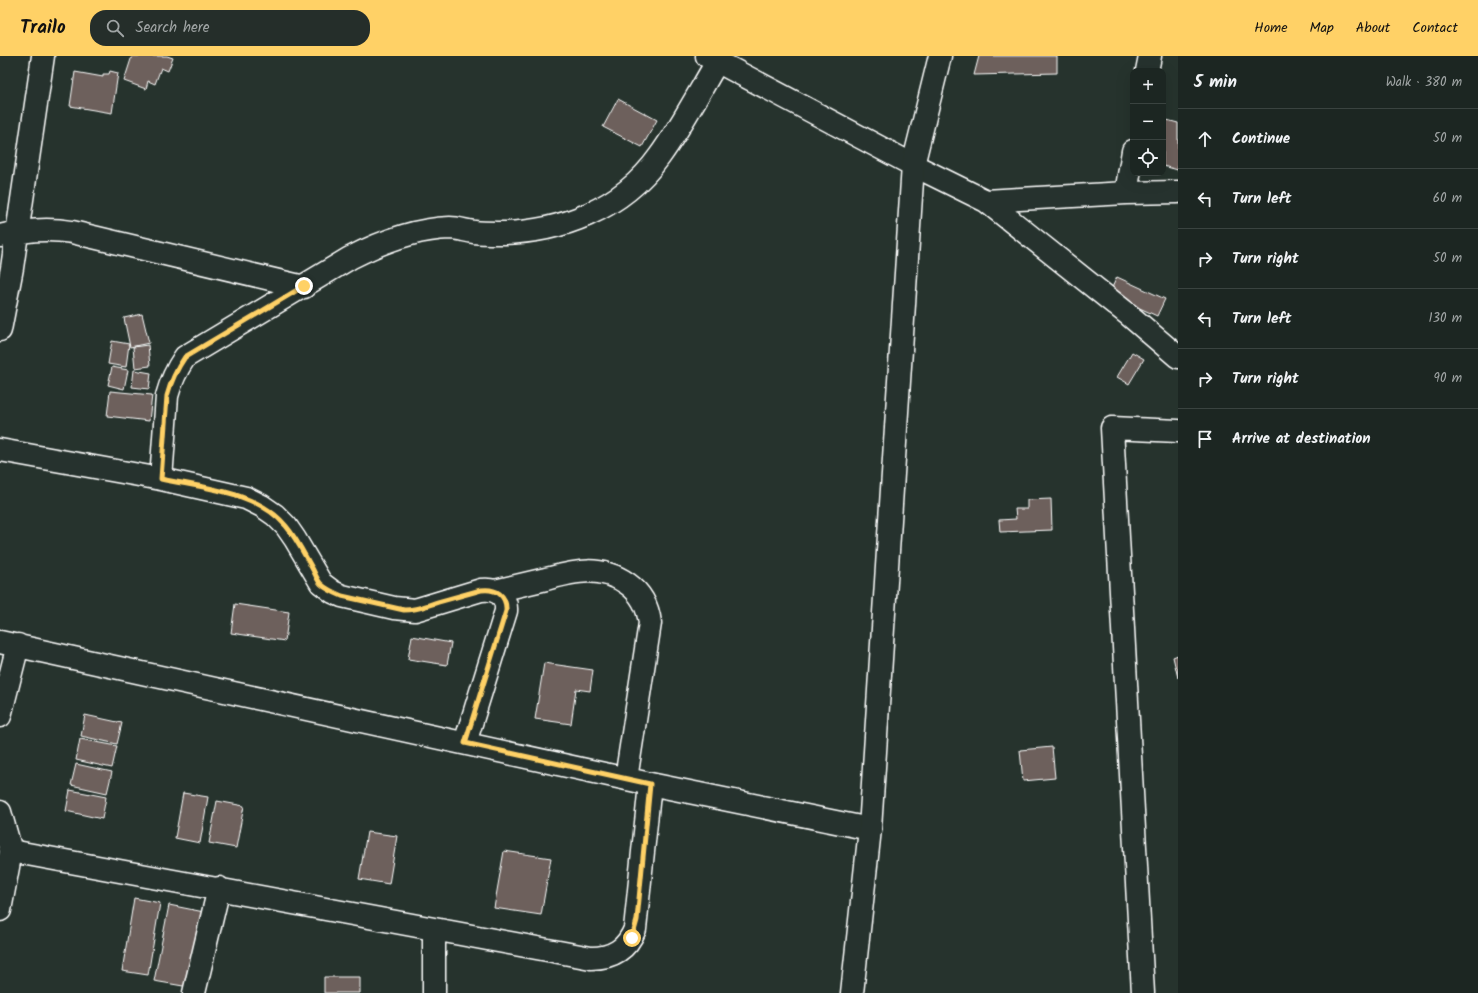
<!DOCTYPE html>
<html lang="en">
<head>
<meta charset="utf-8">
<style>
  :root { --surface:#1c2622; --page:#252e2a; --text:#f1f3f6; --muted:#a0a5a5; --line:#3a4340; --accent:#ffd166 }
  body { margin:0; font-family:Kalam,sans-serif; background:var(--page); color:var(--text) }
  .controls { position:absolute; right:12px; top:12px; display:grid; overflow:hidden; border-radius:8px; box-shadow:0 4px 16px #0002 }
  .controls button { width:36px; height:36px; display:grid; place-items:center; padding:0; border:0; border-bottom:1px solid var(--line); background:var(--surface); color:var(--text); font:20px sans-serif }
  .stop { position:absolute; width:12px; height:12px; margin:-9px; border:3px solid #ffd166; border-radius:50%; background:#fff }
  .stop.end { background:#ffd166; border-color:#fff; box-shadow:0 1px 4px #0008 }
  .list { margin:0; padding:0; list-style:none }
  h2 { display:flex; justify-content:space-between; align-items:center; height:52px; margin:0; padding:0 16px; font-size:17px }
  h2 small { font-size:13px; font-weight:400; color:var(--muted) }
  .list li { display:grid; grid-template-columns:26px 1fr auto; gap:12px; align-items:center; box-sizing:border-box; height:60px; padding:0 16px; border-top:1px solid var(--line) }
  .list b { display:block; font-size:15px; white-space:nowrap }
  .list em { font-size:13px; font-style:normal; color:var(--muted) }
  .icon { flex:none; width:22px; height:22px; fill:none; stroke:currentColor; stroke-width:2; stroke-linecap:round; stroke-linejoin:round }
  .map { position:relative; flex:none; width:1178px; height:937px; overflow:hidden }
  header { display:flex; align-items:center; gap:24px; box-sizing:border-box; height:56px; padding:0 20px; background:var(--accent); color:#111 }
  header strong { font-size:19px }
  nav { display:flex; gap:22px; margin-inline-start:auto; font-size:14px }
  .search { width:280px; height:36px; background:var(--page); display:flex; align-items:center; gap:10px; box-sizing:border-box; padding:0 14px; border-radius:16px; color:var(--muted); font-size:15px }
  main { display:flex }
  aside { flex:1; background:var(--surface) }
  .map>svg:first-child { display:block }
</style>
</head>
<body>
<header>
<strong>Trailo</strong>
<div class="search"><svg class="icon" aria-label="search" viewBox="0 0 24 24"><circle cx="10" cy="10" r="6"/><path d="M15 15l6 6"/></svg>Search here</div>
<nav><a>Home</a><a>Map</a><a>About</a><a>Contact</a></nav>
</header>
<main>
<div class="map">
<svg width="1178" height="937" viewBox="0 0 1178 937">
  <rect width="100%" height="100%" fill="#26332d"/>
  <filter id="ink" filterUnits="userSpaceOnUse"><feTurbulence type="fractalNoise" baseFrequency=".025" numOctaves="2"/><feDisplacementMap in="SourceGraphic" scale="8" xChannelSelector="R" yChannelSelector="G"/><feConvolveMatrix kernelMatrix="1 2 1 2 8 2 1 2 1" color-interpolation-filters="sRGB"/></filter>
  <g filter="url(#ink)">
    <path fill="#6d615c" stroke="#fff" d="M132,0H167L173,2L168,15L161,12L155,28L148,25L146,33L124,25Z
      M979,0H1057V17L974,19Z
      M110,15L118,17L112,57L70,50L75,16L103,21V18H109Z
      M618,43L657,64L642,91L603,71Z
      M1163,63L1178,67V114L1163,110Z
      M1117,221L1165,243L1157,260L1109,238Z
      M142,258L149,287L130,291L124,262Z
      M112,285L129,288L126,311L108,308Z
      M148,289L150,310L135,312L133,291Z
      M1132,296L1144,303L1129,328L1117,321Z
      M112,311L128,314L124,333L108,329Z
      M134,314L151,317L149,333L132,331Z
      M110,335L152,339L149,365L107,360Z
      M1051,443L1052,474L1000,476L999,464L1016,463L1015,453H1027V444Z
      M235,548L289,556L285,585L231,577Z
      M412,580L451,587L447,609L408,603Z
      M1178,599V622L1173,601Z
      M544,607L593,614L590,635L576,633L571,668L535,663Z
      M85,659L122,667L117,688L81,680Z
      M80,683L117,690L112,712L76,704Z
      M1052,691L1055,722L1023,725L1020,694Z
      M76,708L112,716L107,737L71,729Z
      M70,734L106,741L102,763L66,755Z
      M183,737L208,741L200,787L175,782Z
      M217,745L244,750L236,792L209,787Z
      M367,776L397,780L389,828L359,823Z
      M504,795L551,802L541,859L494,852Z
      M134,842L160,847L148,919L122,915Z
      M169,849L204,856L189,931L154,925Z
      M324,921H360V937H324Z"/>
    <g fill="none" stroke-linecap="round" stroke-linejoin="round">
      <defs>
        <path id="minor" d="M707,0L913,109L986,145L1126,137L1178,136
          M1147,15L1150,0
          M1126,137L1133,95
          M986,145L1129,259L1178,301
          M0,180C24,174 47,172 72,176L304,231
          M0,274L12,212L43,0
          M0,394L161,423L246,442L262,450L275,459L286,470L295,483L321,527L333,536L342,540L394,552L415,554L481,534C496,532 507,539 506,555L465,687
          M161,423L167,340C171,325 176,314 185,301L350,202C381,186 414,173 450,172C458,172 466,175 474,176C482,177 490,177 498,177C560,177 622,153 659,101C681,71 698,38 717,6
          M495,535C512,531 529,527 546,523C576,515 601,509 628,528C642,538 648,551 650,567L626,723
          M0,586L650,728L870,773
          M0,660L18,589
          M0,756L11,795L0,854
          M11,795L591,902C613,902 627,893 635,873L650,728
          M434,873V937
          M194,937L219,832
          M1143,937L1112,372L1178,375"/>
        <path id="tertiary" d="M852,937L870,773L913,109L940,0"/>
      </defs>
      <use href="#minor" stroke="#fff" stroke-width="25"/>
      <use href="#tertiary" stroke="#fff" stroke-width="25"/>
      <use href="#minor" stroke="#26332d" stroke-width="22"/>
      <use href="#tertiary" stroke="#26332d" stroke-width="22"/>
    </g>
  </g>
  <g fill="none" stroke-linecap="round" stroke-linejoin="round" filter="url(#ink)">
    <path stroke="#ffd166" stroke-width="5" d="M304,230L185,301C176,314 171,325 167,340L161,423C203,432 257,435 286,470C297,483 304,498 312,512C315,517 317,524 321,528C326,533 335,537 342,540L404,554C418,554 425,550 438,546C452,542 467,538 481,534C496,532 507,539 506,555L465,687L650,728L637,864L632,882"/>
  </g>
</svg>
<div class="controls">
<button>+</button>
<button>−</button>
<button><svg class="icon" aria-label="locate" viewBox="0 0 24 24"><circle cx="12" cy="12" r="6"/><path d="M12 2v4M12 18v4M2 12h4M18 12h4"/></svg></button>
</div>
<div class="stop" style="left:632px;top:882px"></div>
<div class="stop end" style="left:304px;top:230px"></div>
</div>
<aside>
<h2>5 min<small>Walk · 380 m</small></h2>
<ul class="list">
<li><svg class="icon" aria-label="ahead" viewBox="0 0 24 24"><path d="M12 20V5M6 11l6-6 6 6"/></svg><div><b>Continue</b></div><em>50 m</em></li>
<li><svg class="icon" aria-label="left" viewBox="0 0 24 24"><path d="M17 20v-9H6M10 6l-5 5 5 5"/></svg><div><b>Turn left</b></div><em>60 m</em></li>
<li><svg class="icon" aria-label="right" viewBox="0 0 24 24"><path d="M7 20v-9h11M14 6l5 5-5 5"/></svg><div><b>Turn right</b></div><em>50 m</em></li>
<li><svg class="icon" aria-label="left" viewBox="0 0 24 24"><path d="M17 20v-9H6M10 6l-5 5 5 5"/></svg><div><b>Turn left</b></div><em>130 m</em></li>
<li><svg class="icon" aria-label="right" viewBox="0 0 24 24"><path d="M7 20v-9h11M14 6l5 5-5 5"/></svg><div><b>Turn right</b></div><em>90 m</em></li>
<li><svg class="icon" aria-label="arrive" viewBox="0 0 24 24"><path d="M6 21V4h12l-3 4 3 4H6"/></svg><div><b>Arrive at destination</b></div></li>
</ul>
</aside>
</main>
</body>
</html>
